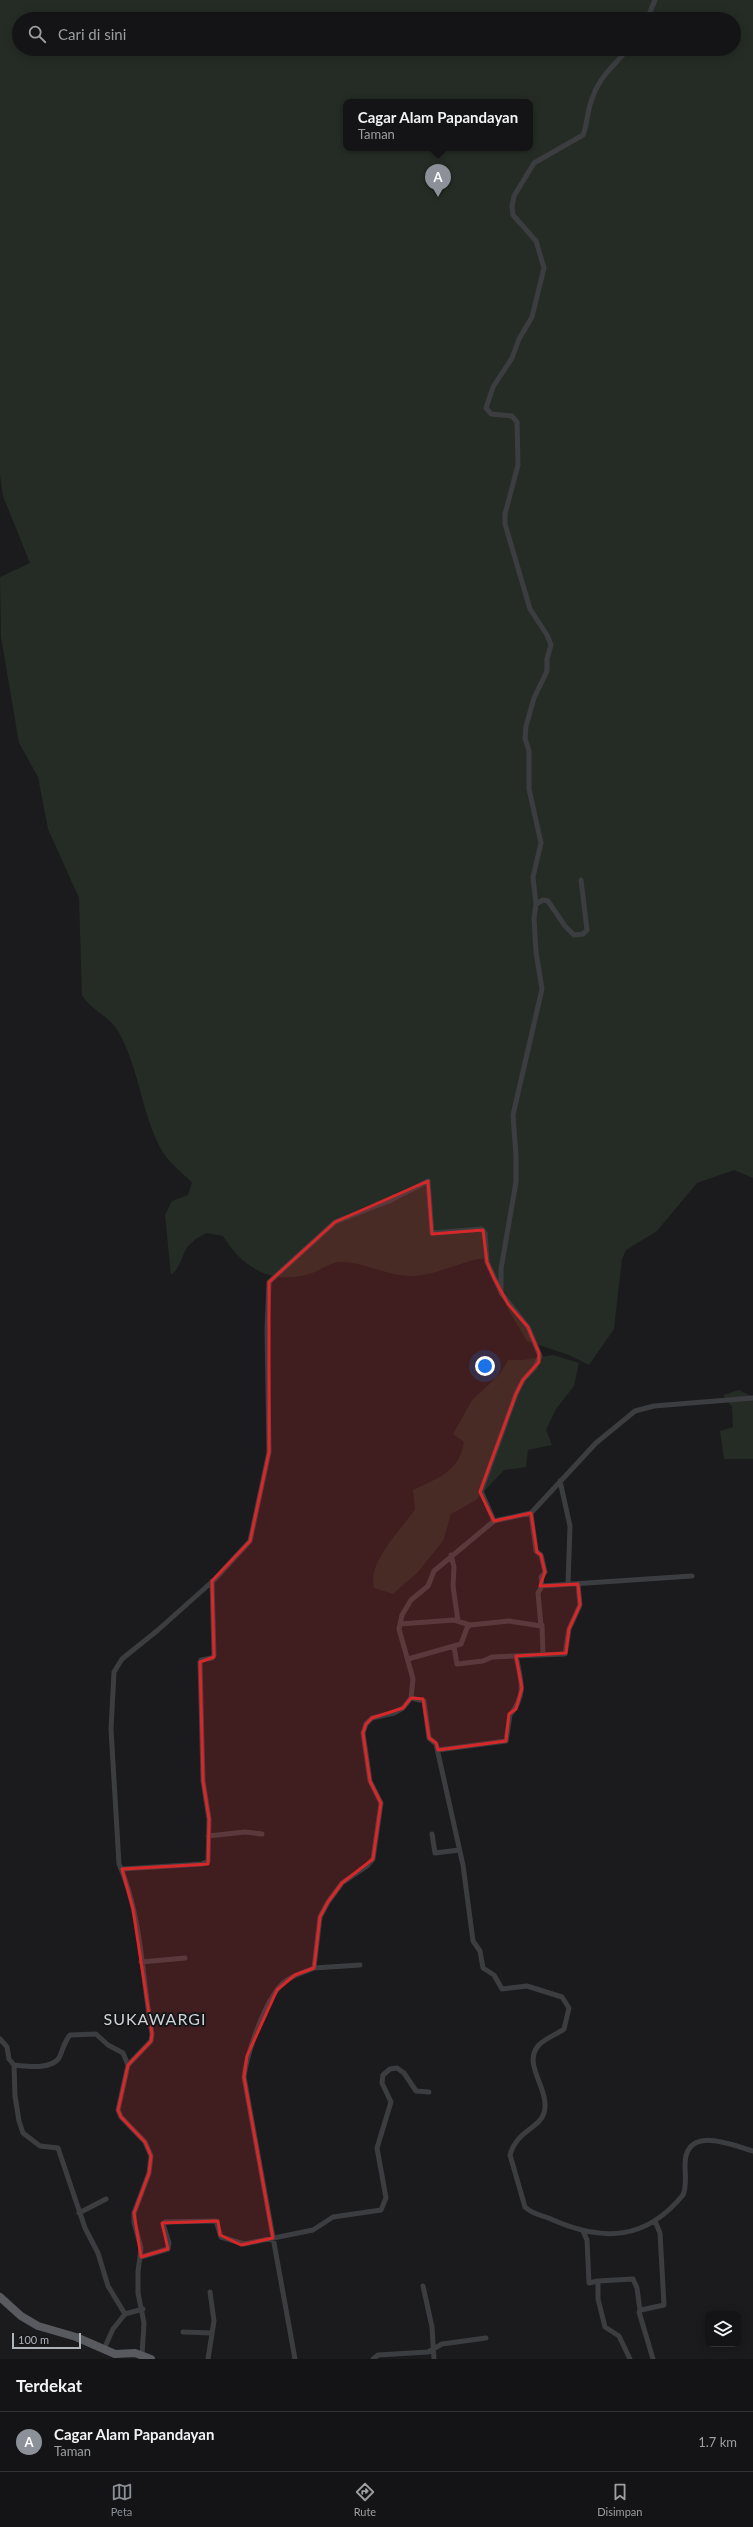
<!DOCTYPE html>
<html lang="id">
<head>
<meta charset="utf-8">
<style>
  :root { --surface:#141416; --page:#1d1d1f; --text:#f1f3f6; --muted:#9d9ea1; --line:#333335; --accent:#8c9099 }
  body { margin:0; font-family:Lato,sans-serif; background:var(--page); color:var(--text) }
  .controls { position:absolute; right:12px; bottom:12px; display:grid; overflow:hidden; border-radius:8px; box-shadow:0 2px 10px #0003 }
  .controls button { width:36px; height:36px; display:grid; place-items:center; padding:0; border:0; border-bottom:1px solid var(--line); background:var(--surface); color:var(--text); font:20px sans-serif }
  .scale { position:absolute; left:12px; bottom:10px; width:69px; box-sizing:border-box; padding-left:4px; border:2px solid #aeb3bb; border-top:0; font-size:11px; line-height:14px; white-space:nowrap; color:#aeb3bb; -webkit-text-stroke:3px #151618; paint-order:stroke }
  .you { position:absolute; left:485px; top:1366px; width:14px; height:14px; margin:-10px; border:3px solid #fff; border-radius:50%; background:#1a73e8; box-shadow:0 0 0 6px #1a73e833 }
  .badge { display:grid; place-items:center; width:26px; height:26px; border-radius:50%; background:var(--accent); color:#fff; font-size:13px; font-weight:700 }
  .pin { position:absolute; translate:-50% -33px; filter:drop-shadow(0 1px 2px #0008) }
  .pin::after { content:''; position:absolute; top:21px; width:14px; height:12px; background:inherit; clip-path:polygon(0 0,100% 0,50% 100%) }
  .popup { position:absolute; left:343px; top:99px; width:190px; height:52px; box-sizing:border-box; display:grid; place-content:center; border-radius:8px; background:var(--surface); filter:drop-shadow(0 1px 3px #0005); font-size:13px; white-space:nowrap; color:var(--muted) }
  .popup b { font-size:15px; color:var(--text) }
  .popup::after { content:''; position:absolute; left:50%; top:100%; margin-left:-8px; border:8px solid transparent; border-top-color:var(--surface) }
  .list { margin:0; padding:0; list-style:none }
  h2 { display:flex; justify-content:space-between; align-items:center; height:52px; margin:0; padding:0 16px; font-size:17px }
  h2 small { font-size:13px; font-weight:400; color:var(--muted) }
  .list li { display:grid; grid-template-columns:26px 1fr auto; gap:12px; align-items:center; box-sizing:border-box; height:60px; padding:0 16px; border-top:1px solid var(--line) }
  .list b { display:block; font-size:15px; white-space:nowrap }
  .list p { margin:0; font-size:13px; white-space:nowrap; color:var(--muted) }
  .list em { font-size:13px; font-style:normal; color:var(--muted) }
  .icon { flex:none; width:22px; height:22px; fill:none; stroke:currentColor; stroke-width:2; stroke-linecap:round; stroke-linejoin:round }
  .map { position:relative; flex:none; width:753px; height:2359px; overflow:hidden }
  .search { position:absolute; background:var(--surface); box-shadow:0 2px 10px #0003; left:12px; right:12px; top:12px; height:44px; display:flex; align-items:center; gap:10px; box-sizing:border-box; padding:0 14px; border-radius:22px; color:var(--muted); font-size:15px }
  .sheet { height:112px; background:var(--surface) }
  nav { display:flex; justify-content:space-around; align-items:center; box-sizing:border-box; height:56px; border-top:1px solid var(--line); background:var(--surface); font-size:11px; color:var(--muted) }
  nav a { display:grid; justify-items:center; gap:2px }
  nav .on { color:var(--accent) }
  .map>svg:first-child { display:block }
</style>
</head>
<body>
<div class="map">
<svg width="753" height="2359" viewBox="0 0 753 2359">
  <rect width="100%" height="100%" fill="#1b1b1d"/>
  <path fill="#252c25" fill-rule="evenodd" d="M0,0H753V1178L734,1170L697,1183L657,1231L626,1250L622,1259L614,1329L589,1365L569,1355L527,1341L509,1311L487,1259H478C457,1264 434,1275 413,1276C389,1277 365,1262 341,1262C330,1262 320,1271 309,1274C271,1285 243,1268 223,1236L207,1233C177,1246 187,1262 171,1275L165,1215L172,1201L188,1195L192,1182C182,1173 168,1162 161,1149C141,1112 139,1067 118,1031C109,1016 91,1010 82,995L79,898L48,829L38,777L19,743L1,637L0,577L30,563L3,496L0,475ZM19,19H734V49H19ZM346,102H530V148H346Z
    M553,1355L579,1363L574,1386L556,1409L546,1430L552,1445L528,1450L526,1467L504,1470L476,1500L451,1514L443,1541L418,1572L393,1594L374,1588C367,1562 401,1530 415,1509L413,1490C438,1478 459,1472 464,1442L453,1434L472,1400L500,1374L508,1360H523Z
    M739,1390L753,1397V1459H724L720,1431L733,1427L732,1407L723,1395Z"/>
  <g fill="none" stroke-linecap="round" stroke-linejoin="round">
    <path stroke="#3c3d41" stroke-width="5" d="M647,19L655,0
      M536,904L543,900L548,901L565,926L574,935L583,934L587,930L581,880
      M560,1481L570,1526L568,1584
      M531,1513L536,1551L541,1555L545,1572L541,1577L542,1586
      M494,1521L531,1513L596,1443L635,1411L654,1406L753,1398
      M451,1555L454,1567L453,1586L458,1621
      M400,1624L454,1620L470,1625
      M542,1625L543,1655
      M454,1647L457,1664L483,1661L492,1657L565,1654L569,1629L580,1605L578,1584
      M408,1659L461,1644L467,1628L470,1625L509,1621L541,1626L538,1593L542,1586L692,1576
      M411,1698L424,1701L429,1738L436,1744L463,1865L473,1941L480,1951L483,1968L494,1975L502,1989L527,1986L562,1997L569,2008L564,2029C556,2035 545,2038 538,2046C522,2065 551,2090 544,2113C539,2129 517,2130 510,2155L525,2207C533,2215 543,2215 553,2220C604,2242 646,2240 683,2195C687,2186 685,2175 685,2165C685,2125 729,2144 753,2151
      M438,1750L506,1741L510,1715C527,1694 521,1681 516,1656
      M432,1834L435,1853L459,1850
      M208,1836L245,1832L262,1834
      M122,1869L202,1864L208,1861L209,1819L203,1781L200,1662L201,1660L212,1658L214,1655L212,1581
      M141,1962L185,1958
      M314,1968L360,1965
      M0,2039L7,2047L9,2059L14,2065L15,2096L19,2121L23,2133L40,2146L58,2148L85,2228L98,2253L108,2286L125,2314L143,2309
      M14,2065C26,2066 51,2070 59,2058C63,2050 64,2042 70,2035L96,2034L108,2045L123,2053L128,2065
      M79,2213L106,2199
      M583,2231L587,2240L589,2283L598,2281V2299L605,2327L619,2336L630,2359
      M141,2257L168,2249L169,2243L163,2224L165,2222L216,2221L221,2237L244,2244L313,2230L333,2217L381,2210L386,2198L377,2148L391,2102L382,2083L383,2075L390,2069L397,2068L404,2073L416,2091L429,2092
      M598,2281L633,2279L637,2288L640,2311
      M423,2286L432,2327L434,2359
      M183,2332L212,2333
      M104,2349L113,2329L125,2314
      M142,2355L144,2323L138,2293V2272L141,2248L134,2222V2213L149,2173L151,2156L145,2142L121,2117L118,2110L128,2065L151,2041L152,2034C142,1978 142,1916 119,1864L111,1729L114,1672L122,1659L158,1630L214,1580L250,1541L269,1452L267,1329L269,1282L335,1222L389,1201L428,1181L432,1233L482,1229L485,1233L487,1262L501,1292
      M208,2359L214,2321L210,2292
      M295,2359L244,2077C247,2053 265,2000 283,1983C292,1975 303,1973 314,1968L320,1917L328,1902L342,1883L367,1866L373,1859L381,1803L370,1781L363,1733L366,1724L372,1718L394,1713L403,1708L411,1698L413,1679L399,1629L402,1615L411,1600L428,1586L434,1571L494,1521L481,1491L516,1394L523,1380L535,1367L540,1356L528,1327L501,1293V1269L516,1182V1155L513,1115L542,989L536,952L534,918L536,904L533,877L541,843L529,789V751L525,738L526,726L534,698L547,671V659L551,645L547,635L530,609L505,524V514L518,465L517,422L512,416L491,414L486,408L493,387L512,358L519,339L532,317L544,268L536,241L513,215L512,206L514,196L534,163L583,135C587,125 587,115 590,105C598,77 611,69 628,49
      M373,2359L378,2355L428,2352L442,2344L486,2338
      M653,2359L639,2312L641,2310L664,2305L660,2233L655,2221"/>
    <path stroke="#585a60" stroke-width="8" d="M0,2297L21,2316L38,2326L76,2337L115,2354L135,2353L151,2359"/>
  </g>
  <path fill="#d62828" fill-opacity="0.2" stroke="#d62828" stroke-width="3" stroke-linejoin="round" d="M428,1181L432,1234L483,1230L487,1262L494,1278L508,1304L528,1327L539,1353V1362L523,1380L516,1394L480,1492L494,1521L531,1513L537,1552L541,1555L545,1572L540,1586L578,1584L580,1605L569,1629L566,1653L516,1656L522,1688L516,1709L509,1714L506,1741L438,1750L436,1743L429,1738L423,1699L411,1698L403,1708L372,1718L366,1724L363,1733L370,1781L381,1803L373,1859L342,1883L328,1902L320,1917L314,1968L295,1975L277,1990L247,2056L244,2077L273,2238L241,2245L220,2235L218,2221L162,2223L168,2249L141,2257L134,2213L149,2173L151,2156L145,2142L121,2117L118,2110L128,2065L151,2041L152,2034L133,1909L122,1869L208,1864L209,1819L203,1781L200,1662L214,1657L212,1581L250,1541L269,1452V1282L335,1222Z"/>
  <g text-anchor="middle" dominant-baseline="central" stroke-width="4" stroke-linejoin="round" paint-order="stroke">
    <g font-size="16" letter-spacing="1" fill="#cfd2d7" stroke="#151618">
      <text x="155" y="2018">SUKAWARGI</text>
    </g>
  </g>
</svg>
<div class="controls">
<button><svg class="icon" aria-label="layers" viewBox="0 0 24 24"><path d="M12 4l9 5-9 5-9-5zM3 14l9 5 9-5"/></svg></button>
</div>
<div class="scale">100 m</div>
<div class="you"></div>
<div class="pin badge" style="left:438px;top:197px">A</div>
<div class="popup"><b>Cagar Alam Papandayan</b>Taman</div>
<div class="search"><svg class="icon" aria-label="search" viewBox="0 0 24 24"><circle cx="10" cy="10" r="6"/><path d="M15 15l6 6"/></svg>Cari di sini</div>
</div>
<section class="sheet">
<h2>Terdekat<small></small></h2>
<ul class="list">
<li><span class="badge">A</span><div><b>Cagar Alam Papandayan</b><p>Taman</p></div><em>1.7 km</em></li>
</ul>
</section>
<nav>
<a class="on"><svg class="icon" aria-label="map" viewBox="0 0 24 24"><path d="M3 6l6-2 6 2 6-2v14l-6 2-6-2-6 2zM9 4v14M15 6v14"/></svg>Peta</a>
<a><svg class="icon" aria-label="directions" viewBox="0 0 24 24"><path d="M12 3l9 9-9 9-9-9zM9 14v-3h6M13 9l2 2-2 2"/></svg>Rute</a>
<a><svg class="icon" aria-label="saved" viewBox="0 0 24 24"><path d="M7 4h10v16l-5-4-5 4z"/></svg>Disimpan</a>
</nav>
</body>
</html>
